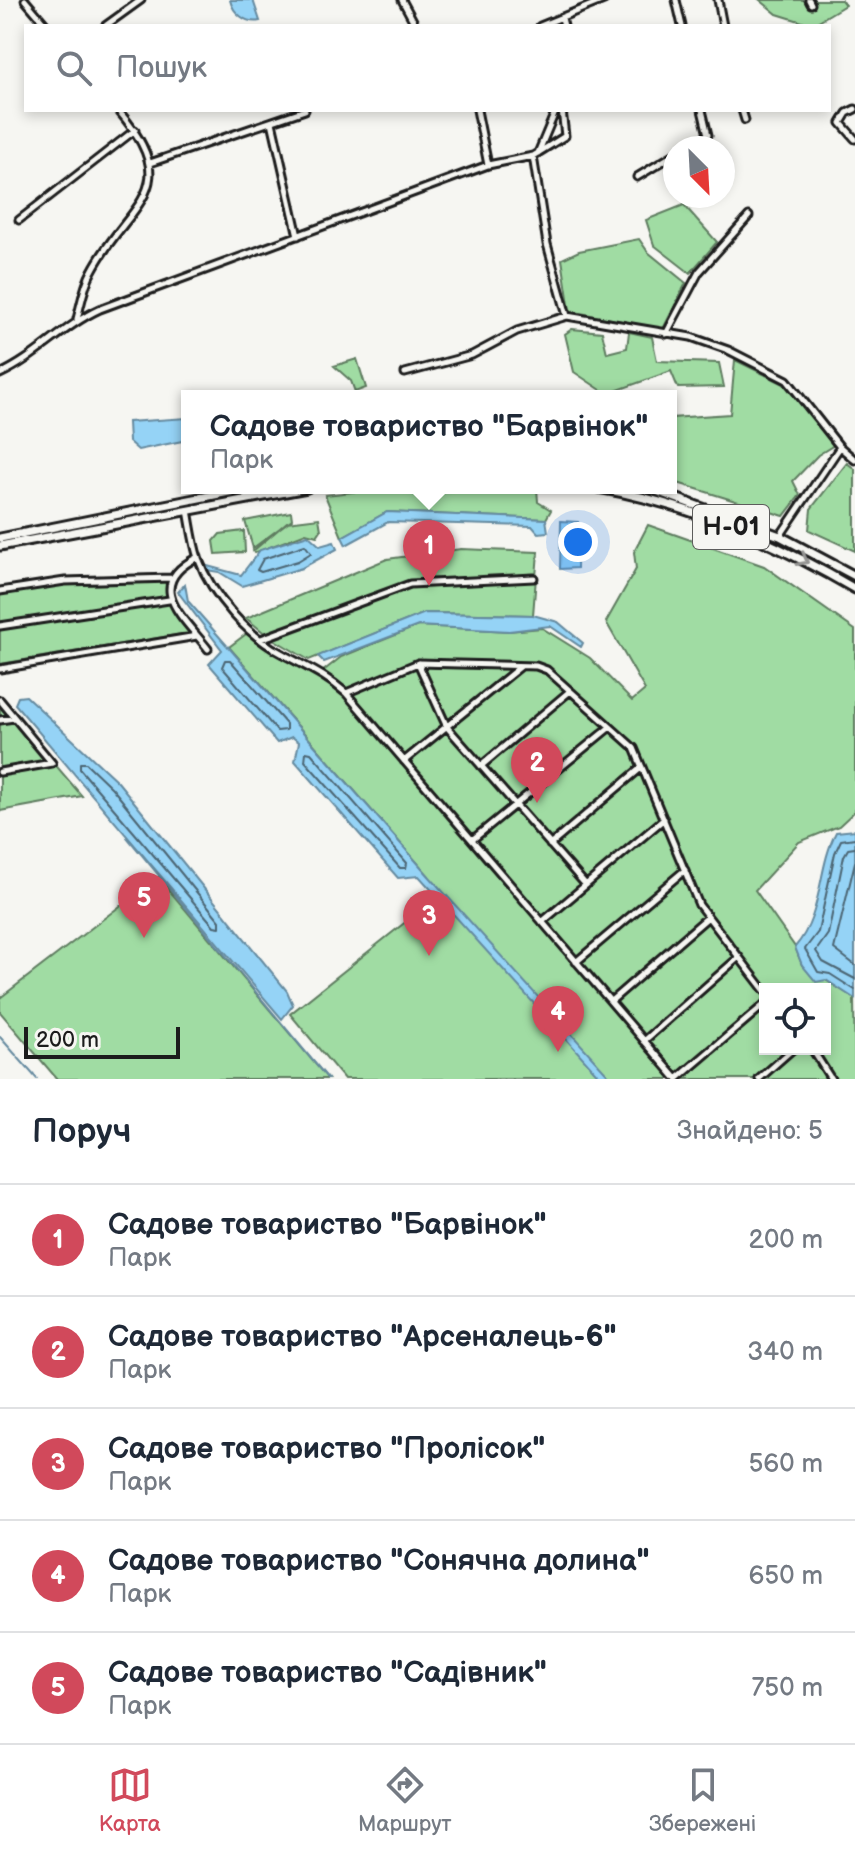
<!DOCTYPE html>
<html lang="uk">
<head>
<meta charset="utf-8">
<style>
  :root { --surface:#fff; --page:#f6f6f7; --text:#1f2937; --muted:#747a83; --line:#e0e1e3; --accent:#d1495b }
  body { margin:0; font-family:"Balsamiq Sans",sans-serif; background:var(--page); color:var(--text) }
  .controls { position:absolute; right:24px; bottom:24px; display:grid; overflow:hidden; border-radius:0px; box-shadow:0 4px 12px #0003 }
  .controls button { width:72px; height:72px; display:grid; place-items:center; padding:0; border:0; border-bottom:2px solid var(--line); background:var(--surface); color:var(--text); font:40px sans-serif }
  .compass { position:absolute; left:663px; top:136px; width:72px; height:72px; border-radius:50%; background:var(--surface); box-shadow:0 4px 12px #0003; rotate:156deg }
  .scale { position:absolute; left:24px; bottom:20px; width:156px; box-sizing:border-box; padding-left:8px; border:4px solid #1c1c1c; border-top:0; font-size:22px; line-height:28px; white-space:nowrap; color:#1c1c1c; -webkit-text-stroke:6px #f6f6f2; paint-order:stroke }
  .you { position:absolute; left:578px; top:542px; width:28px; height:28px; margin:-20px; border:6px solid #fff; border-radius:50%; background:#1a73e8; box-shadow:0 0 0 12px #1a73e833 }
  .badge { display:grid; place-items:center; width:52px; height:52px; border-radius:50%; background:var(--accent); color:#fff; font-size:26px; font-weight:700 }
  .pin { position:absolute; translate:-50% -66px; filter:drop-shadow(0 2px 4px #0008) }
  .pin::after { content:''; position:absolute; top:42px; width:28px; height:24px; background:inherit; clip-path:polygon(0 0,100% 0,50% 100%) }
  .popup { position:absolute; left:181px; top:390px; width:496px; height:104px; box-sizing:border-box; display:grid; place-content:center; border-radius:0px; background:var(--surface); filter:drop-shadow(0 2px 6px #0005); font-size:26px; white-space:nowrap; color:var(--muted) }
  .popup b { font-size:30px; color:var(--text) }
  .popup::after { content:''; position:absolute; left:50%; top:100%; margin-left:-16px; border:16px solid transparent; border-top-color:var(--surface) }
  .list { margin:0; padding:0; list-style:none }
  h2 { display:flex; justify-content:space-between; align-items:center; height:104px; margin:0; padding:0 32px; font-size:34px }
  h2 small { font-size:26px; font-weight:400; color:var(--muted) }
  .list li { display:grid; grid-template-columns:52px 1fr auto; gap:24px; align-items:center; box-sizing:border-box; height:112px; padding:0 32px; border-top:2px solid var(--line) }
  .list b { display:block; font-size:30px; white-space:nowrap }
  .list p { margin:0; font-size:26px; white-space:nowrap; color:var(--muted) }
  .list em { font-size:26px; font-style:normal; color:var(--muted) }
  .icon { flex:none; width:44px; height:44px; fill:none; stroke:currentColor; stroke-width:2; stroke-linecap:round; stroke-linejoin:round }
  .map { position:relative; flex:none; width:855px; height:1079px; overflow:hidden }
  .search { position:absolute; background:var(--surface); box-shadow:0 4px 12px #0003; left:24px; right:24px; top:24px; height:88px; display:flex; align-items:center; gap:20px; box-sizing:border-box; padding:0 28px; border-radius:0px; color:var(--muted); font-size:30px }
  .sheet { height:664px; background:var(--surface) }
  nav { display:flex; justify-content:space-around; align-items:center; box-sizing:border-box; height:112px; border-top:2px solid var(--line); background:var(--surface); font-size:22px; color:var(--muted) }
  nav a { display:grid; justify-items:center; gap:4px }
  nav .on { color:var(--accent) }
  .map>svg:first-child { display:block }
</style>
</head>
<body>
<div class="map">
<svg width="855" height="1079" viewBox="0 0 855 1079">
  <rect width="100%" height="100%" fill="#f6f6f2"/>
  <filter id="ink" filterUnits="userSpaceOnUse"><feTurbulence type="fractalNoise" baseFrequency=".0125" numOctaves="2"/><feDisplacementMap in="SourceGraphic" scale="16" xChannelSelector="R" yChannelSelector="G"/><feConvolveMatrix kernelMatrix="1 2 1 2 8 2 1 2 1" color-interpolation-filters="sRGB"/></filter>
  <g filter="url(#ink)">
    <path fill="#a0dca3" stroke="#5e7c60" stroke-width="2" fill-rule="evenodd" d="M760,0H841L845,5L812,25L777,14Z
      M684,205L717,242L690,273L654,245L646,220Z
      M639,239L648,252L686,283L663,329L570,311L562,259L579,251Z
      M572,329L602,332L607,353L627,348L629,332L652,337L657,361L719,363L724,387L678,388L671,371L607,394L574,372L565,334Z
      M357,359L366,388L355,392L351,381L334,366Z
      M735,360L784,384L834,445L818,455L793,481L800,495L784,516L671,481V418L730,414Z
      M847,463L855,469V551L809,530L811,509Z
      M388,488H537L538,502L551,510L546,519L387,512L342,537L325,495Z
      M291,512L292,519L253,548L245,521Z
      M319,518L321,530L317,536L306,533L254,553L253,551L287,522Z
      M648,525L764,566L855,630V811L839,826L799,842L755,890L795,947L802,965L854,998L855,1079H344L290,1014L437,897L429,876L229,647L250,631L281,654L322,672L341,657L418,626L509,631L542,628L590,658L632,701L645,690L606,622L636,569L634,552ZM765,989H825V1049H765Z
      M244,531L245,552L216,554L214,541L220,534Z
      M461,549L538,552L533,615L425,613L309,660L268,636L246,618L387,559Z
      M167,578L169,600L194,632L0,664V590L65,581Z
      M0,700L82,796L0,811Z
      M158,877L328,1079H57L0,1012V998Z"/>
    <path fill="#95d3f6" stroke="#658a9f" stroke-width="2" d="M230,0H253L260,21C246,24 233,13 230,0Z
      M187,418V432L182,441L138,450L129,442L128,422Z
      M387,512L546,519L548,532L538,533L532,526L388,522L346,545L342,537Z
      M561,521L578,522L577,568L560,569Z
      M308,535L320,546L334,542L337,549L302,568L242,586L219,572L207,570L204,565L241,575L260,550Z
      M185,584L188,601L429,876L612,1079H602L419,876L398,878L295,761L299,742L292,737L277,743L209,664L222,650L178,592Z
      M425,613L533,615L558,622L583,643L581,647L550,626L509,631L418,626L324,662L318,656Z
      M26,696L118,782L287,991L293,1005L282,1019L15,704L18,697Z
      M855,830V999L826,980L816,982L802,965L795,947C823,915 817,869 836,832Z"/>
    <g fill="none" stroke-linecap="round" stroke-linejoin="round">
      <path stroke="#4c6573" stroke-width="2" d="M305,545L311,553L298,561L261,572L257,570L263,559Z
        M225,660H230L286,724V730L277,731L222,667Z
        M306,752L311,753L407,863L406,868H400L305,761Z
        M80,763H86L112,788L220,921V927L214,926L80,769Z
        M855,838L841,840L835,853L818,932L805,949L818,972L830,974L855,990
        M855,848L848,849L844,856L828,934L816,951L823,962L855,979
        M855,862L834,949L855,965"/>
      <path stroke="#658a9f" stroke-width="2" d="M127,837L328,1079
        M436,894L449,910
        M0,1037L37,1079"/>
      <defs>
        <path id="minor" d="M25,0L47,26
          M402,0L416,26
          M676,0L682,26
          M718,0L723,26
          M809,0L811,4
          M562,18L564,26
          M105,26L141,0
          M540,26L604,0
          M855,109L847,113L841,123L855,139
          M477,110L488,165
          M742,110L745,120
          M272,122L298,236
          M686,148L708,135L702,110
          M538,153L556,110
          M150,163L305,110
          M637,177L675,154
          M19,220L135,130
          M567,316L691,337L728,350L787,380L840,447L855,460
          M77,319C81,304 84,285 92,271C128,202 187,191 118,110
          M666,334L699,272L749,216
          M405,373L472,355L517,331L567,316L547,244L533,156
          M0,374C37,357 63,326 100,309L488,165L533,156L565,136L562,110
          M188,510C191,526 193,543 198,558C212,596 248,636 283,654C308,668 324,674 346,693L677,1079
          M780,536L840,447
          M198,557C142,585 183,617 208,649
          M0,591L65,581L172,578
          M0,626L169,600
          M261,639L410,584L534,578
          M418,663L447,727L586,885
          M0,669L197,636
          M346,693L418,663L536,666L547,670L634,748L699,905L765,991
          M0,700L52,763
          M0,720L14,718
          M404,761L521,666
          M481,766L570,691
          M0,772L52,763
          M472,840L610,727
          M550,845L642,767
          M542,922L664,819
          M576,962L685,870
          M611,1001L708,917
          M644,1041L739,957
          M812,1049L831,1079
          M677,1079L765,1004
          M759,1079L793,1049"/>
        <path id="major" d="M598,488C689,503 776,543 855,589
          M648,488L780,536L855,576
          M0,538L249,488
          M0,546L307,488"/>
      </defs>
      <use href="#minor" stroke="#1c1c1c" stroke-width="11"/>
      <use href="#major" stroke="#1c1c1c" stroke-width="13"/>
      <use href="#minor" stroke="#f6f6f2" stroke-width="5"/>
      <use href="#major" stroke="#f6f6f2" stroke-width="7"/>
    </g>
    <defs><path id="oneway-chevron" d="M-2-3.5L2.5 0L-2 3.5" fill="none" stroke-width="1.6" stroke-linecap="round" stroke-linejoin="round" transform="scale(2)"/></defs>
    <use stroke="#949492" href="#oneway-chevron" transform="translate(803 560) rotate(28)"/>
  </g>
  <g text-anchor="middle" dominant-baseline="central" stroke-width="8" stroke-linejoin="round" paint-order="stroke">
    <rect fill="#f6f6f2" stroke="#5d5d5c" stroke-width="2" x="693" y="505" width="76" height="44" rx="6"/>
    <g font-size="26" font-weight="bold" fill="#1c1c1c">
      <text x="731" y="527">Н-01</text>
    </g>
  </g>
</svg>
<div class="controls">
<button><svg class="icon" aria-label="locate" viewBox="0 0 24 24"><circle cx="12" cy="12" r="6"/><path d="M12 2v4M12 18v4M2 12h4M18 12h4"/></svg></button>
</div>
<svg class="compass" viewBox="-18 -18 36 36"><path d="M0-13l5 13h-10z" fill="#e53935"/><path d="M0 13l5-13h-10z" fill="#747a83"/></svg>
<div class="scale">200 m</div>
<div class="you"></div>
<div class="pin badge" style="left:429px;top:586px">1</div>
<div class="popup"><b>Садове товариство &quot;Барвінок&quot;</b>Парк</div>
<div class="pin badge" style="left:537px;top:803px">2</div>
<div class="pin badge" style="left:429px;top:956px">3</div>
<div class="pin badge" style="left:558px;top:1052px">4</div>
<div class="pin badge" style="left:144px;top:938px">5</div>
<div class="search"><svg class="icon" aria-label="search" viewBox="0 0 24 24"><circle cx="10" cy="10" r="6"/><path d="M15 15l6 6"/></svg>Пошук</div>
</div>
<section class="sheet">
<h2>Поруч<small>Знайдено: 5</small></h2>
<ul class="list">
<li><span class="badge">1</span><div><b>Садове товариство &quot;Барвінок&quot;</b><p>Парк</p></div><em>200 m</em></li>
<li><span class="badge">2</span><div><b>Садове товариство &quot;Арсеналець-6&quot;</b><p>Парк</p></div><em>340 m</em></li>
<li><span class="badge">3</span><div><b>Садове товариство &quot;Пролісок&quot;</b><p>Парк</p></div><em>560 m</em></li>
<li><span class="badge">4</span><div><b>Садове товариство &quot;Сонячна долина&quot;</b><p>Парк</p></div><em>650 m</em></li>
<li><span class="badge">5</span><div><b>Садове товариство &quot;Садівник&quot;</b><p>Парк</p></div><em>750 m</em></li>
</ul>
</section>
<nav>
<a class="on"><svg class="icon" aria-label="map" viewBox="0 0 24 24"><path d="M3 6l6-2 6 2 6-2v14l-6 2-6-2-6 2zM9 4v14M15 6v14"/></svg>Карта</a>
<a><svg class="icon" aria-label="directions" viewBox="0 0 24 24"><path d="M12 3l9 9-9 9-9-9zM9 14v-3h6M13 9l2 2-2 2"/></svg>Маршрут</a>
<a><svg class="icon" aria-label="saved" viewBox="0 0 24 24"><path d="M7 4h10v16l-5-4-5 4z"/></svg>Збережені</a>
</nav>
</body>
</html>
